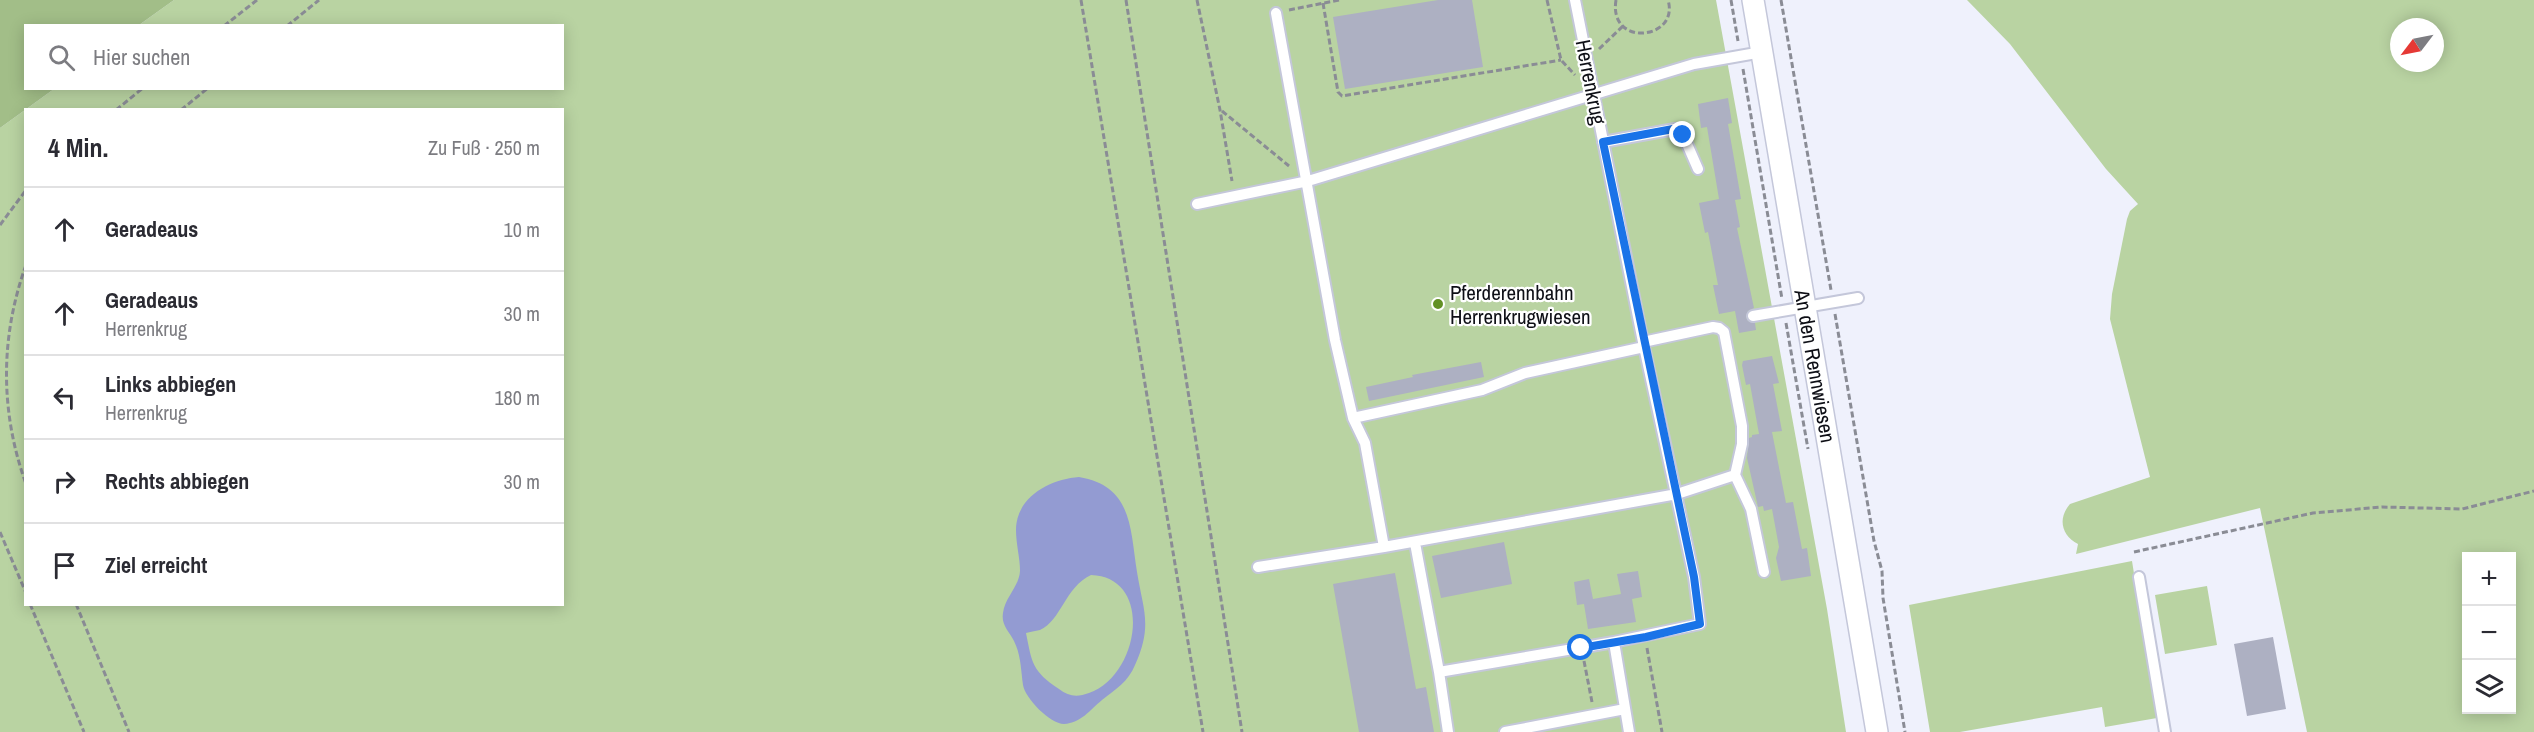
<!DOCTYPE html>
<html lang="de">
<head>
<meta charset="utf-8">
<style>
  :root { --surface:#fff; --page:#f7f7f7; --text:#2b2b33; --muted:#7c7c81; --line:#e1e1e2 }
  body { margin:0; font-family:"Archivo Narrow",sans-serif; background:var(--page); color:var(--text) }
  .controls { position:absolute; right:18px; bottom:18px; display:grid; overflow:hidden; border-radius:0px; box-shadow:0 3px 15px #0003 }
  .controls button { width:54px; height:54px; display:grid; place-items:center; padding:0; border:0; border-bottom:2px solid var(--line); background:var(--surface); color:var(--text); font:30px sans-serif }
  .compass { position:absolute; left:2390px; top:18px; width:54px; height:54px; border-radius:50%; background:var(--surface); box-shadow:0 3px 15px #0003; rotate:238deg }
  .stop { position:absolute; width:18px; height:18px; margin:-14px; border:4px solid #1a73e8; border-radius:50%; background:#fff }
  .stop.end { background:#1a73e8; border-color:#fff; box-shadow:0 2px 6px #0008 }
  .list { margin:0; padding:0; list-style:none }
  h2 { display:flex; justify-content:space-between; align-items:center; height:78px; margin:0; padding:0 24px; font-size:26px }
  h2 small { font-size:20px; font-weight:400; color:var(--muted) }
  .list li { display:grid; grid-template-columns:39px 1fr auto; gap:18px; align-items:center; box-sizing:border-box; height:84px; padding:0 24px; border-top:2px solid var(--line) }
  .list b { display:block; font-size:22px; white-space:nowrap }
  .list p { margin:0; font-size:20px; white-space:nowrap; color:var(--muted) }
  .list em { font-size:20px; font-style:normal; color:var(--muted) }
  .icon { flex:none; width:33px; height:33px; fill:none; stroke:currentColor; stroke-width:2; stroke-linecap:round; stroke-linejoin:round }
  .map { position:relative; flex:none; width:2534px; height:732px; overflow:hidden }
  .search { position:absolute; background:var(--surface); box-shadow:0 3px 15px #0003; left:24px; top:24px; width:540px; height:66px; display:flex; align-items:center; gap:15px; box-sizing:border-box; padding:0 21px; border-radius:0px; color:var(--muted); font-size:22px }
  .panel { position:absolute; background:var(--surface); box-shadow:0 3px 15px #0003; left:24px; top:108px; width:540px; height:498px; border-radius:0px }
  .map>svg:first-child { display:block }
</style>
</head>
<body>
<div class="map">
<svg width="2534" height="732" viewBox="0 0 2534 732">
  <rect width="100%" height="100%" fill="#eff1fc"/>
  <path fill="#b9d3a2" fill-rule="evenodd" d="M174,0H1716L1827,609L1846,732H0V128L54,89L562,88V26L139,25ZM26,110H562V604H26Z
    M1967,0H2534V732H2307L2260,508L2076,554L2078,544C2062,536 2057,519 2070,504L2150,477L2110,319L2112,294L2127,219L2130,211L2138,204L2106,169L2010,44ZM2399,27H2435V63H2399ZM2466,556H2512V710H2466Z
    M2132,561L2157,718L2105,727L2102,707L1960,732H1930L1909,605Z
    M2207,586L2217,645L2165,654L2155,595Z"/>
  <path fill="#a2be88" d="M0,0H174L139,25L26,26V88L54,89L0,128Z"/>
  <path fill="#939bd2" fill-rule="evenodd" d="M1079,477C1133,486 1130,529 1137,572C1143,610 1153,625 1135,665C1128,682 1116,689 1102,700C1090,710 1081,723 1064,724C1050,724 1025,698 1023,685C1021,671 1021,655 1014,641C1009,631 1001,625 1003,613C1005,597 1019,587 1020,571C1020,558 1016,544 1016,530C1016,497 1050,479 1079,477ZM1091,575C1154,577 1140,675 1089,693C1078,697 1069,697 1059,689C1032,671 1032,663 1026,633C1030,632 1035,631 1040,630C1061,621 1065,587 1091,575Z"/>
  <path fill="#adb0c2" d="M1438,0H1472L1483,67L1345,89L1333,17Z
    M1728,98L1732,123L1728,124L1741,199L1735,200L1740,227L1737,228L1754,308L1748,311L1746,317L1748,321L1755,323L1756,330L1739,333L1735,311L1719,314L1713,285H1718L1708,232L1705,233L1699,203L1719,199L1707,127L1701,128L1698,104Z
    M1772,356L1779,383L1773,384L1782,431L1772,432L1786,503L1793,502L1802,549L1807,548L1811,576L1781,581L1776,558L1779,547L1772,509L1764,511L1763,506L1758,507L1747,458L1749,438L1752,437V435L1759,434L1750,384L1746,385L1742,365L1743,361Z
    M1481,362L1484,377L1369,401L1366,387L1413,377L1412,375Z
    M1504,542L1512,584L1441,598L1432,556Z
    M1638,571L1642,597L1632,599L1636,622L1588,629L1584,604L1577,605L1574,582L1589,579L1593,599L1621,594L1617,574Z
    M1395,573L1416,689L1426,687L1434,732H1359L1333,584Z
    M2273,637L2286,709L2247,716L2234,644Z"/>
  <g fill="none" stroke-linecap="round" stroke-linejoin="round">
    <defs>
      <path id="lane" d="M1575,0L1643,342L1694,577L1700,624L1614,642L1629,732
        M1276,13L1335,340L1353,418L1365,443L1384,547L1677,494L1735,475
        M1603,142L1675,129L1684,137L1698,169
        M1197,204L1308,181L1694,64L1762,52
        M1753,316L1858,298
        M1643,342L1713,327L1719,328L1724,332L1742,426V444L1735,475L1751,509L1764,572
        M1353,418L1482,390L1525,373L1644,347
        M1415,543L1439,672
        M1258,567L1384,547
        M2139,577L2165,732
        M1448,732L1439,672L1614,642
        M1505,732L1625,709"/>
      <path id="street" d="M1753,0L1877,732"/>
    </defs>
    <use href="#lane" stroke="#c4c7da" stroke-width="14"/>
    <use href="#street" stroke="#c4c7da" stroke-width="24"/>
    <path stroke="#8a8c95" stroke-width="3" stroke-dasharray="6 3" stroke-linecap="butt" d="M1081,0L1203,732
      M1126,0L1242,732
      M1197,0L1220,110L1232,181
      M1547,0L1561,60L1575,75
      M1616,0C1608,48 1680,40 1668,0
      M1731,0L1738,41
      M1781,0L1831,290
      M1323,3L1338,92L1342,96L1561,60
      M1289,10L1339,0
      M224,26L257,0
      M287,26L319,0
      M1599,49L1623,26
      M1743,69L1782,299
      M116,110L143,88
      M181,110L208,88
      M1222,111L1289,166
      M0,225L26,190
      M26,265C0,337 0,412 26,484
      M1835,314L1874,541L1882,571L1883,598L1905,732
      M1786,323L1808,449
      M0,532L26,593
      M2134,552L2313,513L2382,507L2462,509L2534,491
      M30,604L84,732
      M76,604L129,732
      M1647,648L1662,732
      M1584,661L1592,702"/>
    <use href="#lane" stroke="#fff" stroke-width="10"/>
    <use href="#street" stroke="#fff" stroke-width="21"/>
  </g>
  <g fill="none" stroke-linecap="round" stroke-linejoin="round">
    <path stroke="#1a73e8" stroke-width="8" d="M1581,648L1646,637L1700,624L1694,577L1603,142L1673,129L1683,135"/>
  </g>
  <circle fill="#629025" stroke="#fff" stroke-width="2" cx="1438" cy="304" r="6"/>
  <g text-anchor="middle" dominant-baseline="central" stroke-width="4.5" stroke-linejoin="round" paint-order="stroke">
    <g font-size="21" fill="#0e0f16" stroke="#fff">
      <text transform="translate(1591 82) rotate(79)">Herrenkrug</text>
      <text transform="translate(1815 366) rotate(80)">An den Rennwiesen</text>
    </g>
    <g font-size="21" fill="#0e0f16" stroke="#fff" text-anchor="start">
      <text x="1450" y="292">Pferderennbahn<tspan x="1450" dy="24">Herrenkrugwiesen</tspan></text>
    </g>
  </g>
</svg>
<div class="controls">
<button>+</button>
<button>−</button>
<button><svg class="icon" aria-label="layers" viewBox="0 0 24 24"><path d="M12 4l9 5-9 5-9-5zM3 14l9 5 9-5"/></svg></button>
</div>
<svg class="compass" viewBox="-18 -18 36 36"><path d="M0-13l5 13h-10z" fill="#e53935"/><path d="M0 13l5-13h-10z" fill="#7c7c81"/></svg>
<div class="stop" style="left:1581px;top:648px"></div>
<div class="stop end" style="left:1683px;top:135px"></div>
<div class="search"><svg class="icon" aria-label="search" viewBox="0 0 24 24"><circle cx="10" cy="10" r="6"/><path d="M15 15l6 6"/></svg>Hier suchen</div>
<section class="panel">
<h2>4 Min.<small>Zu Fuß · 250 m</small></h2>
<ul class="list">
<li><svg class="icon" aria-label="ahead" viewBox="0 0 24 24"><path d="M12 20V5M6 11l6-6 6 6"/></svg><div><b>Geradeaus</b></div><em>10 m</em></li>
<li><svg class="icon" aria-label="ahead" viewBox="0 0 24 24"><path d="M12 20V5M6 11l6-6 6 6"/></svg><div><b>Geradeaus</b><p>Herrenkrug</p></div><em>30 m</em></li>
<li><svg class="icon" aria-label="left" viewBox="0 0 24 24"><path d="M17 20v-9H6M10 6l-5 5 5 5"/></svg><div><b>Links abbiegen</b><p>Herrenkrug</p></div><em>180 m</em></li>
<li><svg class="icon" aria-label="right" viewBox="0 0 24 24"><path d="M7 20v-9h11M14 6l5 5-5 5"/></svg><div><b>Rechts abbiegen</b></div><em>30 m</em></li>
<li><svg class="icon" aria-label="arrive" viewBox="0 0 24 24"><path d="M6 21V4h12l-3 4 3 4H6"/></svg><div><b>Ziel erreicht</b></div></li>
</ul>
</section>
</div>
</body>
</html>
